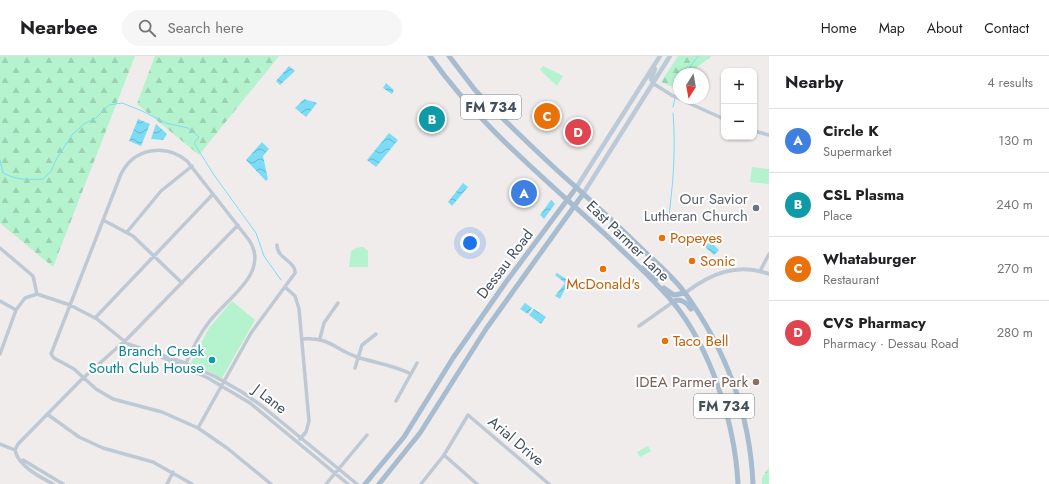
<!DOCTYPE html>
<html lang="en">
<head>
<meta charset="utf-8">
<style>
  :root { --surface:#fff; --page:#f6f6f6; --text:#202124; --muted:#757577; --line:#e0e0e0; --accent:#0f766e }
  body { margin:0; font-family:Jost,sans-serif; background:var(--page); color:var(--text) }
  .controls { position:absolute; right:12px; top:12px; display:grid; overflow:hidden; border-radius:8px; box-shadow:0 1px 3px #0004 }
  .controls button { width:36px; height:36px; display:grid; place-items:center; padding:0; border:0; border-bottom:1px solid var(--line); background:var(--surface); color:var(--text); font:20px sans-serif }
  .compass { position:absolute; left:673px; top:12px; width:36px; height:36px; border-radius:50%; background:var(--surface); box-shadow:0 1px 3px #0004; rotate:191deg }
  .you { position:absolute; left:470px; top:187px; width:14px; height:14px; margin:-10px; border:3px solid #fff; border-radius:50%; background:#1a73e8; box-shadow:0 0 0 6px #1a73e833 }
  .badge { display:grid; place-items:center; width:26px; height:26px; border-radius:50%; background:var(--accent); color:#fff; font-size:13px; font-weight:700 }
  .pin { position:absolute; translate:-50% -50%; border:2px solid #fff; box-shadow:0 1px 4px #0006 }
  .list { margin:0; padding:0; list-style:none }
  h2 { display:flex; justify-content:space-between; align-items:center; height:52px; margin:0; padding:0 16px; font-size:17px }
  h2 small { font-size:13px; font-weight:400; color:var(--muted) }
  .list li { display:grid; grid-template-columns:26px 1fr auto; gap:12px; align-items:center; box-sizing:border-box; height:64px; padding:0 16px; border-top:1px solid var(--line) }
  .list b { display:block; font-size:15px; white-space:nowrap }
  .list p { margin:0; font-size:13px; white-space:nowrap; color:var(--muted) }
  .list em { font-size:13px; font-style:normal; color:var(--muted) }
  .icon { flex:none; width:22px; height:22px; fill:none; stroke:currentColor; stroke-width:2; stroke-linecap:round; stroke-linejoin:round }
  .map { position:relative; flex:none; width:769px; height:428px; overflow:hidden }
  header { display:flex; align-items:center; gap:24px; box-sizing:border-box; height:56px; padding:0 20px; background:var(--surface); border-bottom:1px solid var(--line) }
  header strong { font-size:19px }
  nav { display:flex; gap:22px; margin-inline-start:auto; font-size:14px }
  .search { width:280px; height:36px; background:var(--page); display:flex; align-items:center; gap:10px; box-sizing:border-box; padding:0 14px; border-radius:22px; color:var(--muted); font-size:15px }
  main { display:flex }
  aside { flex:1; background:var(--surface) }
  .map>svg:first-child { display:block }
</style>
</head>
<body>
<header>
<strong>Nearbee</strong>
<div class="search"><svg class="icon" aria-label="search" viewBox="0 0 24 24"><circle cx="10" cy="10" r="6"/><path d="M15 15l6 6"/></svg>Search here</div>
<nav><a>Home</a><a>Map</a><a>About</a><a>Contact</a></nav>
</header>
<main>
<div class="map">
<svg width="769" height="428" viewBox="0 0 769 428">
  <defs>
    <pattern id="forest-firs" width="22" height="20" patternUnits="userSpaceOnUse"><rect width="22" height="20" fill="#b4f3cd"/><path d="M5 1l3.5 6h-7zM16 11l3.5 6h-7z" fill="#9cd2b2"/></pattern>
    <pattern id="water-waves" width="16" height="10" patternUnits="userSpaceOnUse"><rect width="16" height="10" fill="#7cdcf5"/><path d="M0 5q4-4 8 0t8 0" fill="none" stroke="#67b5ca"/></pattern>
  </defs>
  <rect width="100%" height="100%" fill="#f0ecec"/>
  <path fill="#b4f3cd" d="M543,10L563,20L557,30L540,14Z
    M752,111L769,113V128L750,126Z
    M363,191L368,195V211H349L351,195L356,192Z
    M232,245L255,264L222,322L191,307L209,272Z
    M648,390L651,395L640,401L637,396Z"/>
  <path fill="url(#forest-firs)" d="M0,0H135L53,211L0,167Z
    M155,0H279L199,99L137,48Z
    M678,0H712L697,11L694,18H679V34L661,26Z
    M769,411V428H762V422Z"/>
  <path fill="url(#water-waves)" d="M289,10L295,15L280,29L276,25Z
    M386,27L394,34L392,38L383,32Z
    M304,43L317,47L306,61L295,52Z
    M138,63L150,68L141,90L129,85Z
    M156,68L167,78L163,84L151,83Z
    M389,77L398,84L376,111L367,104Z
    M262,86L269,93L263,100L268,123L266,125L246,104Z
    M463,127L468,131L452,150L448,146Z
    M551,144L555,148L544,163L540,159Z
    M705,186L712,187L719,194L714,199L705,191Z
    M557,217L569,225L560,243L555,240L565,227L555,219Z
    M525,247L532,252L528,258L520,253Z
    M534,253L546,261L541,268L529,259Z"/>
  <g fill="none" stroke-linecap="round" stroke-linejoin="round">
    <path stroke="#7cdcf5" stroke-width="1" d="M685,18L698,0
      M675,39L679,27
      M673,51L675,42
      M0,104L3,117C16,124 29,124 43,123L51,115L57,102L72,79L84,68L96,62L109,49L122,47L140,54L166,67L188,72L199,81L194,87L214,119L256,177L264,200L281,224
      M668,167C673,130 676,94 673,57"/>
    <path stroke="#bec9d4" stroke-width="3.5" d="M654,28L673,40L724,63
      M754,75L769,79
      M103,164L133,180L182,227
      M127,176L161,135L192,110
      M0,192L33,220L37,238
      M760,215L769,198
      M285,231L295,240L299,253L309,365L306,376L300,383
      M0,245L16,254
      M95,262L213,138
      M639,270L673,246
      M320,282L324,267L338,247
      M302,283C331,281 333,293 357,301C375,307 394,309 411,318
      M0,298L16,254L25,242L37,238L70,249L97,263L128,288L185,307L216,321L242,336L262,350L357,428
      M161,301L208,322L250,347L348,428
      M184,312C191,295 198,280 209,266C226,243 271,217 249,184L187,105C165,87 134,92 121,118L51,298L54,302L74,313L96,333L113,343L162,356L198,372L227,392L271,428
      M355,312L362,289L376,278
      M396,345L417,307
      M47,358L79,381L103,392L153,406L192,428
      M198,372L251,277L295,217C296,205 277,203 277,189
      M0,388L15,394
      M444,399L477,428
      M23,404L63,428
      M53,428C40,421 18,410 15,394L18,388L81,324L128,282L238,169
      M167,428L173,416
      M326,428L367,379
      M421,428L444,399L468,359L549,428"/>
    <path stroke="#bec9d4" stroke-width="4" d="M685,237C710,218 737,206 769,218"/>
    <path stroke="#bccad8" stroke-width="4.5" d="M654,28L651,23L655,13
      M576,132L660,0
      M583,138L670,0"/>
    <path stroke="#a8bccf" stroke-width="5" d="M430,0C479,70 548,125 610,183C631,203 653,223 672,245C711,292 735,368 738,428
      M449,0L475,34L495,55C522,81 549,108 577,132C600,153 623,174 645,196C659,209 674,222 685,237C726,294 750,358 753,428
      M642,212L649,215L656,223
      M664,232L674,239L685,237
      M673,246C680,241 687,247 691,253
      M365,428L404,381L453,302L506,226L576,132
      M379,428L420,377L486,273L583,138"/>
  </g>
  <circle fill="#6b7280" stroke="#fff" stroke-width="1.5" cx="756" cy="152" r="4"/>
  <g fill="#e8710a" stroke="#fff" stroke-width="1.5">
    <circle cx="662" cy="182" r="4"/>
    <circle cx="692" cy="205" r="4"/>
    <circle cx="603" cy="213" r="4"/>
    <circle cx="665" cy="285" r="4"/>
  </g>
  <circle fill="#0f9aa8" stroke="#fff" stroke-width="1.5" cx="212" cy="304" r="4"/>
  <circle fill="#8d6e63" stroke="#fff" stroke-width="1.5" cx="756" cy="326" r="4"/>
  <g text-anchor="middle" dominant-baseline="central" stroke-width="4" stroke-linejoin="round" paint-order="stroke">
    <g fill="#fff" stroke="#7b848d" stroke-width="1">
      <rect x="461" y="39" width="60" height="24" rx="3"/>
      <rect x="694" y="338" width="60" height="24" rx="3"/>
    </g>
    <g font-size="14" font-weight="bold" fill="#43505c">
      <text x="491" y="51">FM 734</text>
      <text x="724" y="350">FM 734</text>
    </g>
    <g font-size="15" fill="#5b616d" stroke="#fff" text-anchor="end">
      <text x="748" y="143">Our Savior<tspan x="748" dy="17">Lutheran Church</tspan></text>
    </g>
    <g font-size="15" fill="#c56008" stroke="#fff" text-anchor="start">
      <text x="670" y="182">Popeyes</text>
      <text x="700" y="205">Sonic</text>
      <text x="603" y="228" text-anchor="middle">McDonald's</text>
      <text x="673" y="285">Taco Bell</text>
    </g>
    <g font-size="15" fill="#43505c" stroke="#fff">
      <text transform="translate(628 185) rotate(44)">East Parmer Lane</text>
      <text transform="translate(505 208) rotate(-53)">Dessau Road</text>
      <text transform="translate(270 343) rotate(37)">J Lane</text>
      <text transform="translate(516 385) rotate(40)">Arial Drive</text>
    </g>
    <g font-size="15" fill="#0d838f" stroke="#fff" text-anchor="end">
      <text x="204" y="295">Branch Creek<tspan x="204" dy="17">South Club House</tspan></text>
    </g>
    <g font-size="15" fill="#785e54" stroke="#fff" text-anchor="end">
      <text x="748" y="326">IDEA Parmer Park</text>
    </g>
  </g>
</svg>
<div class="controls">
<button>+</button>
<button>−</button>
</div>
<svg class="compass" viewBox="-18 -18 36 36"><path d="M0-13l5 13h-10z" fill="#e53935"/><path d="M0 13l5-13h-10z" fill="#757577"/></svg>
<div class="you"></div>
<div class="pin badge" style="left:524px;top:137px;background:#3f7fe0">A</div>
<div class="pin badge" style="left:432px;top:63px;background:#0f9aa8">B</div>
<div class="pin badge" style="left:547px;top:60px;background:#e8710a">C</div>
<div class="pin badge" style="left:578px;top:76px;background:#e0444e">D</div>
</div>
<aside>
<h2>Nearby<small>4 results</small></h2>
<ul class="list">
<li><span class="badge" style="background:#3f7fe0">A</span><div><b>Circle K</b><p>Supermarket</p></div><em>130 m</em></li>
<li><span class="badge" style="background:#0f9aa8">B</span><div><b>CSL Plasma</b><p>Place</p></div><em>240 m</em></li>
<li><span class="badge" style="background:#e8710a">C</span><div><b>Whataburger</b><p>Restaurant</p></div><em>270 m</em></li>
<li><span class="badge" style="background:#e0444e">D</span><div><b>CVS Pharmacy</b><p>Pharmacy · Dessau Road</p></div><em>280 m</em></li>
</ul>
</aside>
</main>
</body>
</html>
